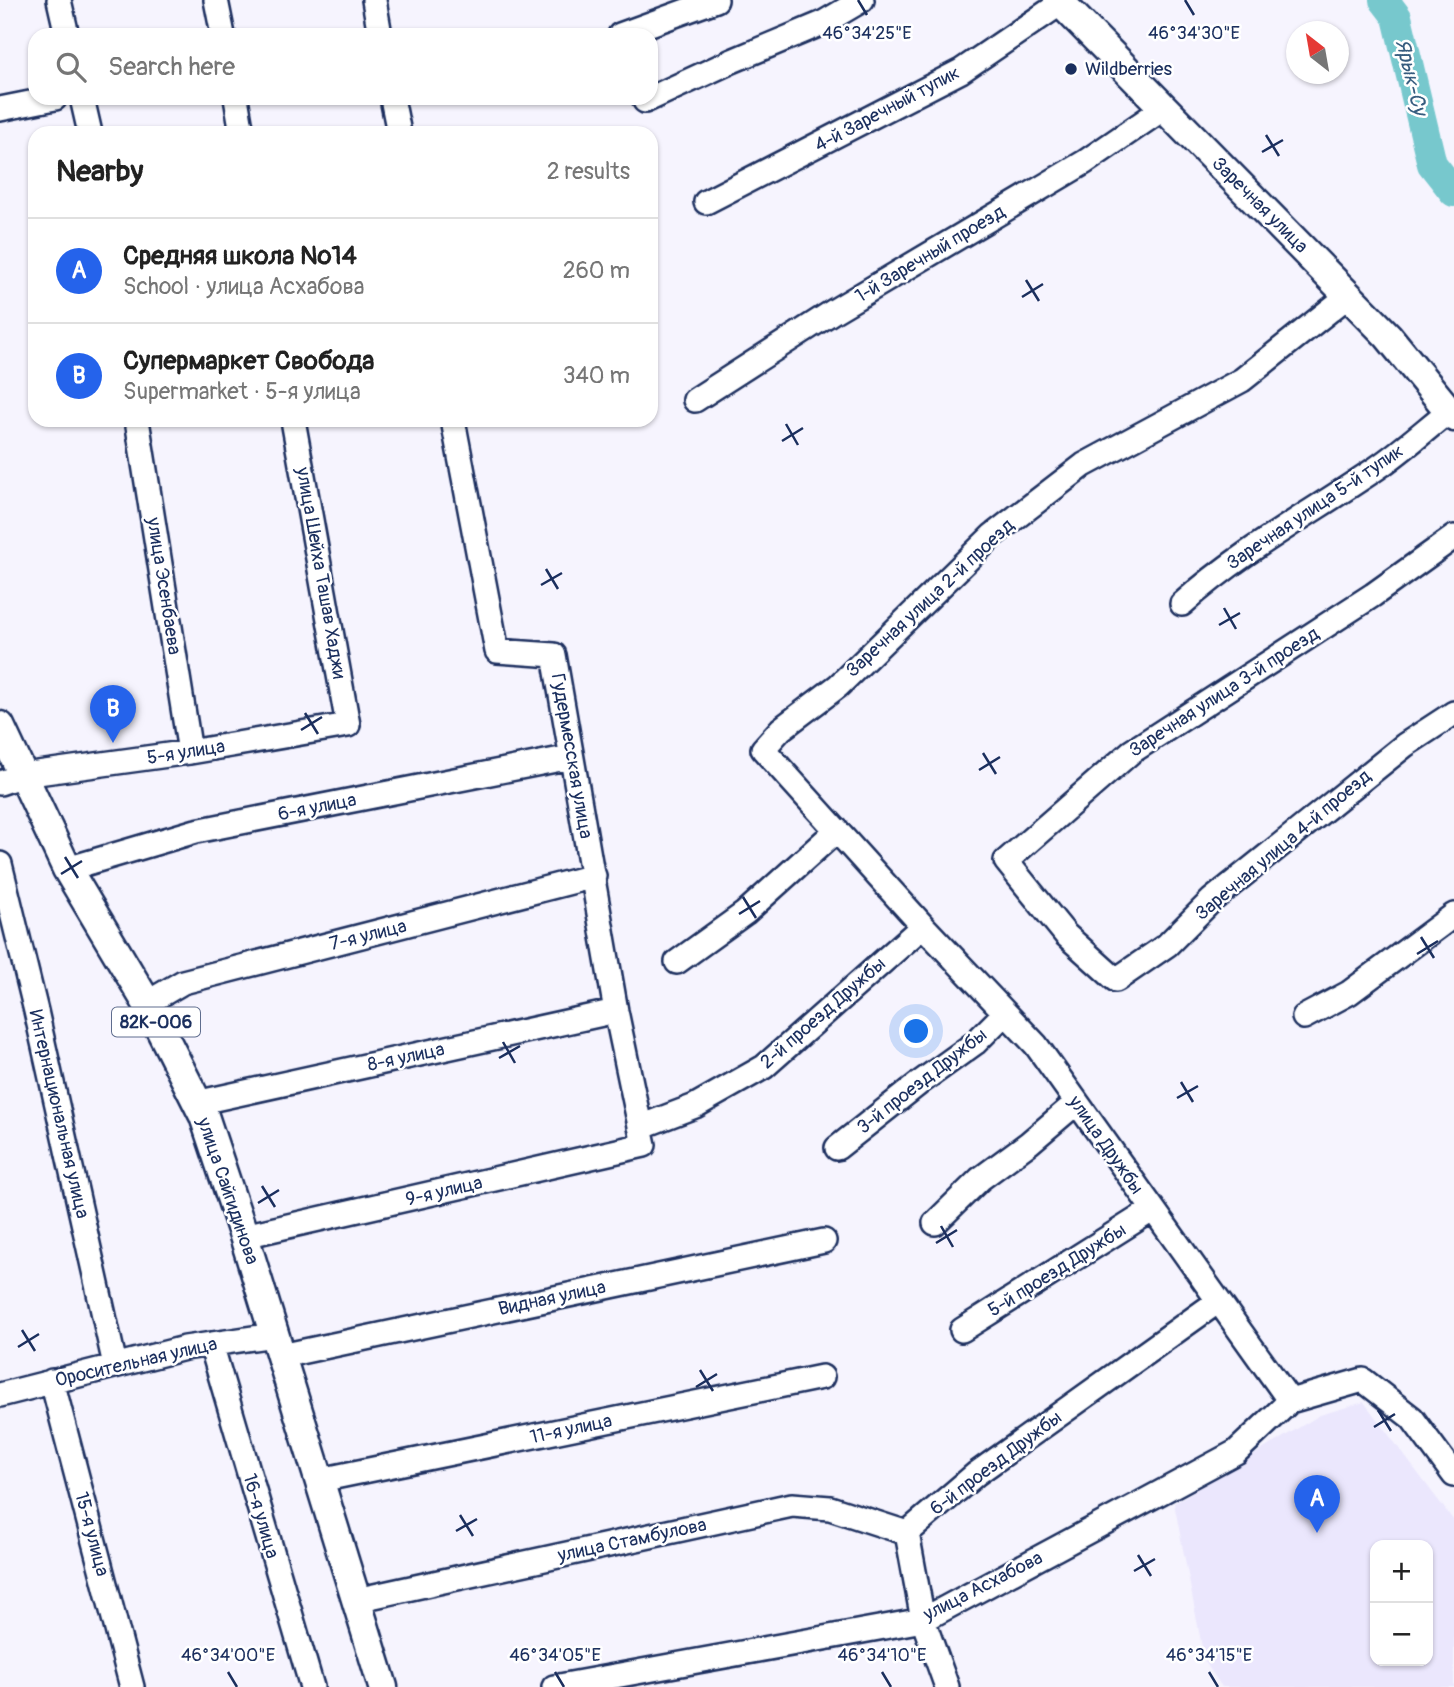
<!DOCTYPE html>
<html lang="en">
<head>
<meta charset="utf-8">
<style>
  :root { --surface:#fff; --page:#f6f6f6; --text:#222; --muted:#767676; --line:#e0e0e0; --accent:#2563eb }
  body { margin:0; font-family:Pangolin,sans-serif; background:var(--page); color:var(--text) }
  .controls { position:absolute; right:21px; bottom:21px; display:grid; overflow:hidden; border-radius:14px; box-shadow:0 2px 5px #0004 }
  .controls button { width:63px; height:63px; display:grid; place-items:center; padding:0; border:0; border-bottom:2px solid var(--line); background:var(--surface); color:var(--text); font:35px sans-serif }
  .compass { position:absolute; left:1286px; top:21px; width:63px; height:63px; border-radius:50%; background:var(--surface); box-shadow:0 2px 5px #0004; rotate:329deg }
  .you { position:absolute; left:917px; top:1032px; width:24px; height:24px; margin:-18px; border:5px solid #fff; border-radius:50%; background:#1a73e8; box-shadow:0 0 0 10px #1a73e833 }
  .badge { display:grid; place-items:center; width:46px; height:46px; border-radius:50%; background:var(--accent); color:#fff; font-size:23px; font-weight:700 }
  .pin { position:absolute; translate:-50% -58px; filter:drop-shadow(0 2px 4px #0008) }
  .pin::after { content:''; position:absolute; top:37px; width:24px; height:21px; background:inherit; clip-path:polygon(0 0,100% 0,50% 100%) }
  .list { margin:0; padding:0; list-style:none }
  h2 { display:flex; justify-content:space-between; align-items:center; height:91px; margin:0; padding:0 28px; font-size:30px }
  h2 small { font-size:23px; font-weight:400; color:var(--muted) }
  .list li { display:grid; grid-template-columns:46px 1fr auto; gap:21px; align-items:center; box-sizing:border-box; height:105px; padding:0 28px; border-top:2px solid var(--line) }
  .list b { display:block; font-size:26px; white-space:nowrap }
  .list p { margin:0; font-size:23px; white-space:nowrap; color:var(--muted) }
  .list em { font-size:23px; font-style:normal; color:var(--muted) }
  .icon { flex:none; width:38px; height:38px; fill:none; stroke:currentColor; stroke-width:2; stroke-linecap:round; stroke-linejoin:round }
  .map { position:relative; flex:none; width:1454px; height:1687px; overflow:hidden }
  .search { position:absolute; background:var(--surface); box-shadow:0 2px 5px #0004; left:28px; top:28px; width:630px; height:77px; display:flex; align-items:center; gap:18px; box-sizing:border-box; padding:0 24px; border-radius:21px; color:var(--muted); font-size:26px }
  .panel { position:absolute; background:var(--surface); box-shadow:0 2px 5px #0004; left:28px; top:126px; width:630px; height:301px; border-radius:21px }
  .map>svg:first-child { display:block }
</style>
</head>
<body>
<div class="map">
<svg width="1454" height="1687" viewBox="0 0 1454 1687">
  <rect width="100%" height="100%" fill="#f6f4fe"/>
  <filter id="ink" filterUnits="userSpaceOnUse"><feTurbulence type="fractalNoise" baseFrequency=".0143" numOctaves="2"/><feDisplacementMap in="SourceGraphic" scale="14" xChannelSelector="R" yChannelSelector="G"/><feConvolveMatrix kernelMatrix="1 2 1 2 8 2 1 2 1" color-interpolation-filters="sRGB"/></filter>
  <g filter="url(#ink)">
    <path fill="#ebe7fd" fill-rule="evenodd" d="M1364,1402L1454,1521V1687H1222L1205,1662L1174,1503L1320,1415ZM1375,1545H1428V1661H1375Z"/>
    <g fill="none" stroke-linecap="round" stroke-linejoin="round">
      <path stroke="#77c8cd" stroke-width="30" d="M1384,0L1397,17L1432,164L1454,192"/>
      <defs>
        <path id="minor" d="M59,0L67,35
          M216,0L223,35
          M374,0L380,35
          M620,35L716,0
          M82,98L90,133
          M236,98L242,133
          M392,98L399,133
          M645,101L732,61L823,23L862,0
          M0,109L55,98
          M706,202L961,71L1061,3
          M1349,295L1242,380L1084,465L993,535L838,686L781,729L763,749L923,926L1036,1045L1290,1401L1363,1380L1412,1418L1454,1475
          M695,400L834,311L1085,162L1164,108
          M137,420L190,752
          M1454,537L1373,595L1131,752L1006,861L1066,935L1116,980L1167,945L1212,900L1405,745L1454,713
          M1182,604C1241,551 1311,513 1377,468C1402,451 1425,430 1449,411
          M0,783L23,775L190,752L348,725L293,420
          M0,864L36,1011L115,1365
          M67,869L196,831L571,757
          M677,962L745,913L837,830
          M147,1003L183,982L594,876
          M1304,1017L1349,993L1454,915
          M196,1103L616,1011
          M640,1127L695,1106L764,1067L923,926
          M837,1148L918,1084L975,1043L1005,1013
          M935,1223L980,1179L1029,1143L1076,1103
          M244,1236L644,1145L616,1011L554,655L497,651L453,420
          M962,1330L1152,1210
          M211,1344L312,1687
          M281,1356L824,1241
          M52,1381L132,1687
          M0,1395L185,1348L274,1335
          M320,1480L822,1377
          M356,1600L792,1505L830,1508L907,1533
          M554,1687L923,1620L1236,1452L1290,1401
          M947,1687L923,1620L907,1533L976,1474L1217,1302"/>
        <path id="major" d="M1058,0L1388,336L1454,417
          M0,726L67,869L147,1003L204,1116L244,1236L383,1687"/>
      </defs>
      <use href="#minor" stroke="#1b2f5e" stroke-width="28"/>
      <use href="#major" stroke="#1b2f5e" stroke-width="33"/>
      <use href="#minor" stroke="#fff" stroke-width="23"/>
      <use href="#major" stroke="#fff" stroke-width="28"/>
    </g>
  </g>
  <path fill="none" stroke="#1b2f5e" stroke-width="2.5" d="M858,0L867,15M1185,0L1194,15M1266,135L1279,156M1262,152L1283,140M1026,280L1039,301M1022,297L1043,284M786,424L798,445M782,441L803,428M546,569L558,589M541,585L562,573M1224,608L1236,629M1219,625L1240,613M305,713L318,734M301,730L322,717M983,753L996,774M979,770L1000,757M65,857L78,878M61,874L82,861M743,897L756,918M739,914L760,901M1421,937L1434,958M1417,954L1438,941M503,1042L515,1063M499,1058L520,1046M1181,1082L1193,1102M1177,1098L1198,1086M262,1186L275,1207M258,1203L279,1190M941,1226L953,1247M936,1243L957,1230M22,1330L35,1351M18,1347L39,1334M700,1370L713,1391M696,1387L717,1374M1378,1410L1391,1431M1374,1427L1395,1414M460,1515L473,1536M456,1531L477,1519M1138,1555L1151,1576M1134,1571L1155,1559M228,1672L237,1687M555,1672L564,1687M882,1672L891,1687M1209,1672L1218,1687"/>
  <circle fill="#1b2f5e" stroke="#fff" stroke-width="2.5" cx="1071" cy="69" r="7"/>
  <g text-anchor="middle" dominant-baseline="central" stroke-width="5" stroke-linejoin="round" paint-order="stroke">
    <rect fill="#fff" stroke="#5f6d8e" stroke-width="2" x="112" y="1007.5" width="88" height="29" rx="5"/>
    <g font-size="18" font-weight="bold" fill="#1b2f5e">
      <text x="156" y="1022">82К-006</text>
    </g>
    <g font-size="19" fill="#1b2f5e" stroke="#fff" text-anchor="start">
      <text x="1085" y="69">Wildberries</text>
    </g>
    <g font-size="19" fill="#1b2f5e" stroke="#fff">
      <text transform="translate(887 109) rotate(-28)">4-й Заречный тупик</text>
      <text transform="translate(1260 205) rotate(45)">Заречная улица</text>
      <text transform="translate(930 254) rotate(-31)">1-й Заречный проезд</text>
      <text transform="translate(1315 507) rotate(-34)">Заречная улица 5-й тупик</text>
      <text transform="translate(321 573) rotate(80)">улица Шейха Ташав Хаджи</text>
      <text transform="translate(164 586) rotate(81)">улица Эсенбаева</text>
      <text transform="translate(930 598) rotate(-43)">Заречная улица 2-й проезд</text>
      <text transform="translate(1224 692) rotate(-33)">Заречная улица 3-й проезд</text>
      <text transform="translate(186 752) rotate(-9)">5-я улица</text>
      <text transform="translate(572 756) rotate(80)">Гудермесская улица</text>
      <text transform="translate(317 807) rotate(-11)">6-я улица</text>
      <text transform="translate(1283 845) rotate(-40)">Заречная улица 4-й проезд</text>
      <text transform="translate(368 935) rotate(-14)">7-я улица</text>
      <text transform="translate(823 1013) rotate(-41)">2-й проезд Дружбы</text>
      <text transform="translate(406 1057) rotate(-12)">8-я улица</text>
      <text transform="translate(922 1081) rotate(-38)">3-й проезд Дружбы</text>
      <text transform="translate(59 1114) rotate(77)">Интернациональная улица</text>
      <text transform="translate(1106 1145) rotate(55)">улица Дружбы</text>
      <text transform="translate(228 1191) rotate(71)">улица Сайгидинова</text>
      <text transform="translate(444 1191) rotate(-13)">9-я улица</text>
      <text transform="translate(1057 1270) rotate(-32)">5-й проезд Дружбы</text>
      <text transform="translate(552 1298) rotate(-12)">Видная улица</text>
      <text transform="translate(136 1362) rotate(-13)">Оросительная улица</text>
      <text transform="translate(571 1429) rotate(-12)">11-я улица</text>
      <text transform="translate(996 1463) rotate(-37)">6-й проезд Дружбы</text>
      <text transform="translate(261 1516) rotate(74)">16-я улица</text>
      <text transform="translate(92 1534) rotate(75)">15-я улица</text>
      <text transform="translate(632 1540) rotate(-12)">улица Стамбулова</text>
      <text transform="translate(983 1586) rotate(-27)">улица Асхабова</text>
    </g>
    <g font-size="21" font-style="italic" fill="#375d7f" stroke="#fff">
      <text transform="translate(1411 77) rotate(76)">Ярык-Су</text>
    </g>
  </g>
  <g font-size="18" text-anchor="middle" fill="#1b2f5e" stroke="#fff" stroke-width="5" stroke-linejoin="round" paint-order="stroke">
    <text x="867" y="39">46°34'25"E</text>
    <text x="1194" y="39">46°34'30"E</text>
    <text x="228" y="1661">46°34'00"E</text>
    <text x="555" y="1661">46°34'05"E</text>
    <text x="882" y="1661">46°34'10"E</text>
    <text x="1209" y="1661">46°34'15"E</text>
  </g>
</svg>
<div class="controls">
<button>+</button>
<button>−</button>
</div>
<svg class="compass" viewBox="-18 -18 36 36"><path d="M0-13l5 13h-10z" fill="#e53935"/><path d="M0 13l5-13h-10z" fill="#767676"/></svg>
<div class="you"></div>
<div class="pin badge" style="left:1317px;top:1533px">A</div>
<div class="pin badge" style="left:113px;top:743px">B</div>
<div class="search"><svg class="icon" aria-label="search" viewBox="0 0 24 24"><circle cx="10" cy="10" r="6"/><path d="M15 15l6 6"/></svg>Search here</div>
<section class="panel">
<h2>Nearby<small>2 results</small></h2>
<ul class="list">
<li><span class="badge">A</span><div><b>Средняя школа №14</b><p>School · улица Асхабова</p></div><em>260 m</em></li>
<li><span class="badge">B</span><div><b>Супермаркет Свобода</b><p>Supermarket · 5-я улица</p></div><em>340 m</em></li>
</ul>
</section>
</div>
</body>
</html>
